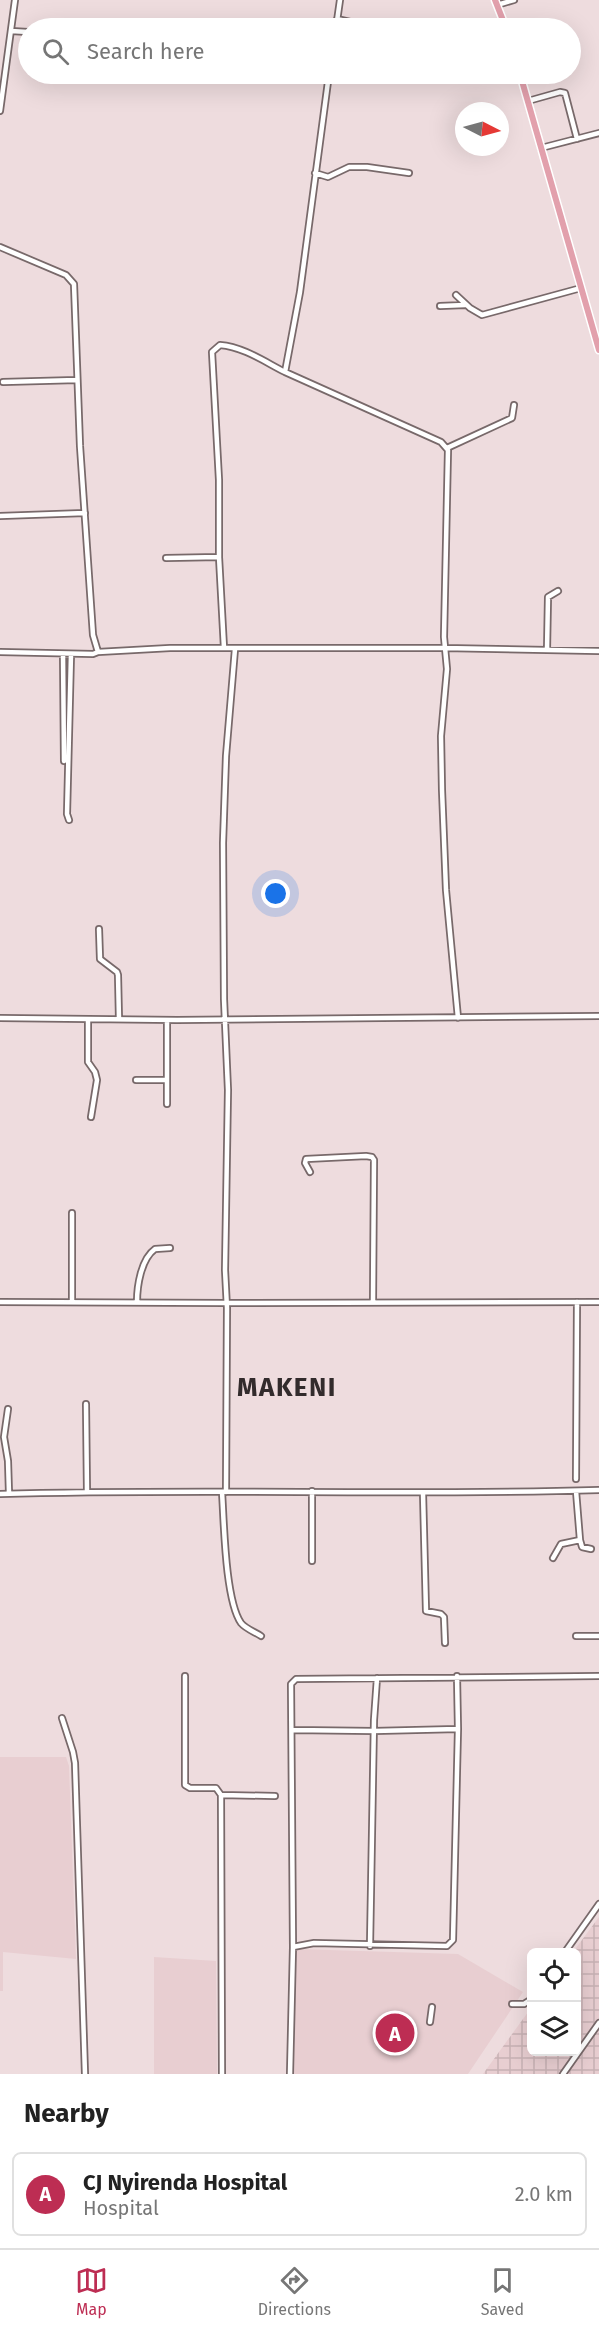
<!DOCTYPE html>
<html lang="en">
<head>
<meta charset="utf-8">
<style>
  :root { --surface:#fff; --page:#f2f2f2; --text:#222; --muted:#767676; --line:#e0e0e0; --accent:#bd2d53 }
  body { margin:0; font-family:"Fira Sans",sans-serif; background:var(--page); color:var(--text) }
  .controls { position:absolute; right:18px; bottom:18px; display:grid; overflow:hidden; border-radius:9px; box-shadow:0 6px 24px #0002 }
  .controls button { width:54px; height:54px; display:grid; place-items:center; padding:0; border:0; border-bottom:2px solid var(--line); background:var(--surface); color:var(--text); font:30px sans-serif }
  .compass { position:absolute; left:455px; top:102px; width:54px; height:54px; border-radius:50%; background:var(--surface); box-shadow:0 6px 24px #0002; rotate:96deg }
  .you { position:absolute; left:276px; top:894px; width:21px; height:21px; margin:-15px; border:4px solid #fff; border-radius:50%; background:#1a73e8; box-shadow:0 0 0 9px #1a73e833 }
  .badge { display:grid; place-items:center; width:39px; height:39px; border-radius:50%; background:var(--accent); color:#fff; font-size:20px; font-weight:700 }
  .pin { position:absolute; translate:-50% -50%; border:3px solid #fff; box-shadow:0 2px 6px #0006 }
  .list { margin:0; padding:0; list-style:none }
  h2 { display:flex; justify-content:space-between; align-items:center; height:78px; margin:0; padding:0 24px; font-size:26px }
  h2 small { font-size:20px; font-weight:400; color:var(--muted) }
  .list li { display:grid; grid-template-columns:39px 1fr auto; gap:18px; align-items:center; box-sizing:border-box; height:84px; margin:0 12px 12px; padding:0 12px; border:2px solid var(--line); border-radius:9px }
  .list b { display:block; font-size:22px; white-space:nowrap }
  .list p { margin:0; font-size:20px; white-space:nowrap; color:var(--muted) }
  .list em { font-size:20px; font-style:normal; color:var(--muted) }
  .icon { flex:none; width:33px; height:33px; fill:none; stroke:currentColor; stroke-width:2; stroke-linecap:round; stroke-linejoin:round }
  .map { position:relative; flex:none; width:599px; height:2074px; overflow:hidden }
  .search { position:absolute; background:var(--surface); box-shadow:0 6px 24px #0002; left:18px; right:18px; top:18px; height:66px; display:flex; align-items:center; gap:15px; box-sizing:border-box; padding:0 21px; border-radius:33px; color:var(--muted); font-size:22px }
  .sheet { height:174px; background:var(--surface) }
  nav { display:flex; justify-content:space-around; align-items:center; box-sizing:border-box; height:84px; border-top:2px solid var(--line); background:var(--surface); font-size:16px; color:var(--muted) }
  nav a { display:grid; justify-items:center; gap:3px }
  nav .on { color:var(--accent) }
  .map>svg:first-child { display:block }
</style>
</head>
<body>
<div class="map">
<svg width="599" height="2074" viewBox="0 0 599 2074">
  <defs>
    <pattern id="industrial-grid" width="8" height="8" patternUnits="userSpaceOnUse" patternTransform="scale(1.5)"><rect width="8" height="8" fill="#e8ced1"/><path d="M0 4h8M4 0v8" fill="none" stroke="#c7b1b4"/></pattern>
  </defs>
  <rect width="100%" height="100%" fill="#eedcde"/>
  <path fill="#e8ced1" d="M0,1757H66L69,1766L76,1959L3,1952V1991H0Z
    M296,1949L458,1954L523,1992L468,2074H294Z
    M154,1957L216,1961L217,2074H154Z"/>
  <path fill="url(#industrial-grid)" d="M599,1917V2074H483L531,2008L532,2052H576V1952H573Z"/>
  <g fill="none" stroke-linecap="round" stroke-linejoin="round">
    <defs>
      <path id="minor" d="M497,5L514,0
        M337,19L376,28
        M336,28L340,0
        M11,31L28,32
        M528,101L560,92L565,93L577,139
        M0,111L15,0
        M541,148L599,133
        M315,173L328,177L349,167H367L409,173
        M0,247L66,275L74,284L80,446L93,635L98,652L170,648H444L599,651
        M456,295L470,308L482,315L581,288
        M440,306L465,305
        M285,372L441,442L448,450L444,637L447,669L441,736L442,790L446,890L458,1018
        M3,382L77,380
        M447,448L512,418L514,405
        M0,516L85,513
        M166,558L219,557
        M224,648L219,557V480L212,352L220,345C244,347 265,362 285,372L300,292L329,74
        M547,650L548,597L558,591
        M0,652L93,654L98,652
        M63,654L64,761
        M69,820L67,814L71,654
        M99,929L100,959L117,972L118,975L119,1019
        M0,1018L177,1020L599,1016
        M88,1019V1062L95,1072L97,1080L91,1117
        M167,1020V1104
        M136,1080H166
        M310,1172L305,1163L306,1159L366,1156L372,1157L374,1160L373,1302
        M72,1213V1302
        M0,1302L226,1303L599,1302
        M137,1302C137,1286 141,1259 155,1249L170,1248
        M86,1404L87,1492
        M8,1409L4,1437L8,1461L9,1493
        M576,1479L577,1302
        M312,1491V1561
        M576,1491L580,1540L582,1547L591,1549
        M222,1492C224,1521 225,1600 241,1623C246,1629 255,1632 261,1636
        M226,1492L227,1308L225,1270L228,1090L224,999L223,843L226,756L235,649
        M423,1493L426,1611L441,1614L444,1617L445,1643
        M0,1494C200,1488 399,1496 599,1490
        M553,1558L561,1544L580,1540
        M576,1636H599
        M185,1676V1785L190,1788H216L221,1795L222,2074
        M457,1676L458,1729
        M62,1718L73,1752L75,1763L85,2074
        M292,1730L374,1731L458,1729L453,1940L447,1946L314,1943L293,1947
        M221,1795L275,1796
        M370,1946L374,1720L377,1678
        M565,1952L599,1904
        M512,2004H524L532,1999
        M430,2022L432,2007
        M290,2074L293,1947L291,1684L296,1679L599,1676
        M563,2074L599,2023"/>
      <path id="major" d="M495,0L506,28
        M520,74L599,350"/>
    </defs>
    <use href="#minor" stroke="#78696a" stroke-width="8"/>
    <use href="#major" stroke="#fff" stroke-width="9"/>
    <use href="#minor" stroke="#fff" stroke-width="4.5"/>
    <use href="#major" stroke="#e2a0ac" stroke-width="6"/>
  </g>
  <g text-anchor="middle" dominant-baseline="central" stroke-width="4.5" stroke-linejoin="round" paint-order="stroke">
    <g font-size="26" font-weight="bold" letter-spacing="1.5" fill="#322b2c" stroke="#eedcde">
      <text x="287" y="1387">MAKENI</text>
    </g>
  </g>
</svg>
<div class="controls">
<button><svg class="icon" aria-label="locate" viewBox="0 0 24 24"><circle cx="12" cy="12" r="6"/><path d="M12 2v4M12 18v4M2 12h4M18 12h4"/></svg></button>
<button><svg class="icon" aria-label="layers" viewBox="0 0 24 24"><path d="M12 4l9 5-9 5-9-5zM3 14l9 5 9-5"/></svg></button>
</div>
<svg class="compass" viewBox="-18 -18 36 36"><path d="M0-13l5 13h-10z" fill="#e53935"/><path d="M0 13l5-13h-10z" fill="#767676"/></svg>
<div class="you"></div>
<div class="pin badge" style="left:395px;top:2033px">A</div>
<div class="search"><svg class="icon" aria-label="search" viewBox="0 0 24 24"><circle cx="10" cy="10" r="6"/><path d="M15 15l6 6"/></svg>Search here</div>
</div>
<section class="sheet">
<h2>Nearby<small></small></h2>
<ul class="list">
<li><span class="badge">A</span><div><b>CJ Nyirenda Hospital</b><p>Hospital</p></div><em>2.0 km</em></li>
</ul>
</section>
<nav>
<a class="on"><svg class="icon" aria-label="map" viewBox="0 0 24 24"><path d="M3 6l6-2 6 2 6-2v14l-6 2-6-2-6 2zM9 4v14M15 6v14"/></svg>Map</a>
<a><svg class="icon" aria-label="directions" viewBox="0 0 24 24"><path d="M12 3l9 9-9 9-9-9zM9 14v-3h6M13 9l2 2-2 2"/></svg>Directions</a>
<a><svg class="icon" aria-label="saved" viewBox="0 0 24 24"><path d="M7 4h10v16l-5-4-5 4z"/></svg>Saved</a>
</nav>
</body>
</html>
